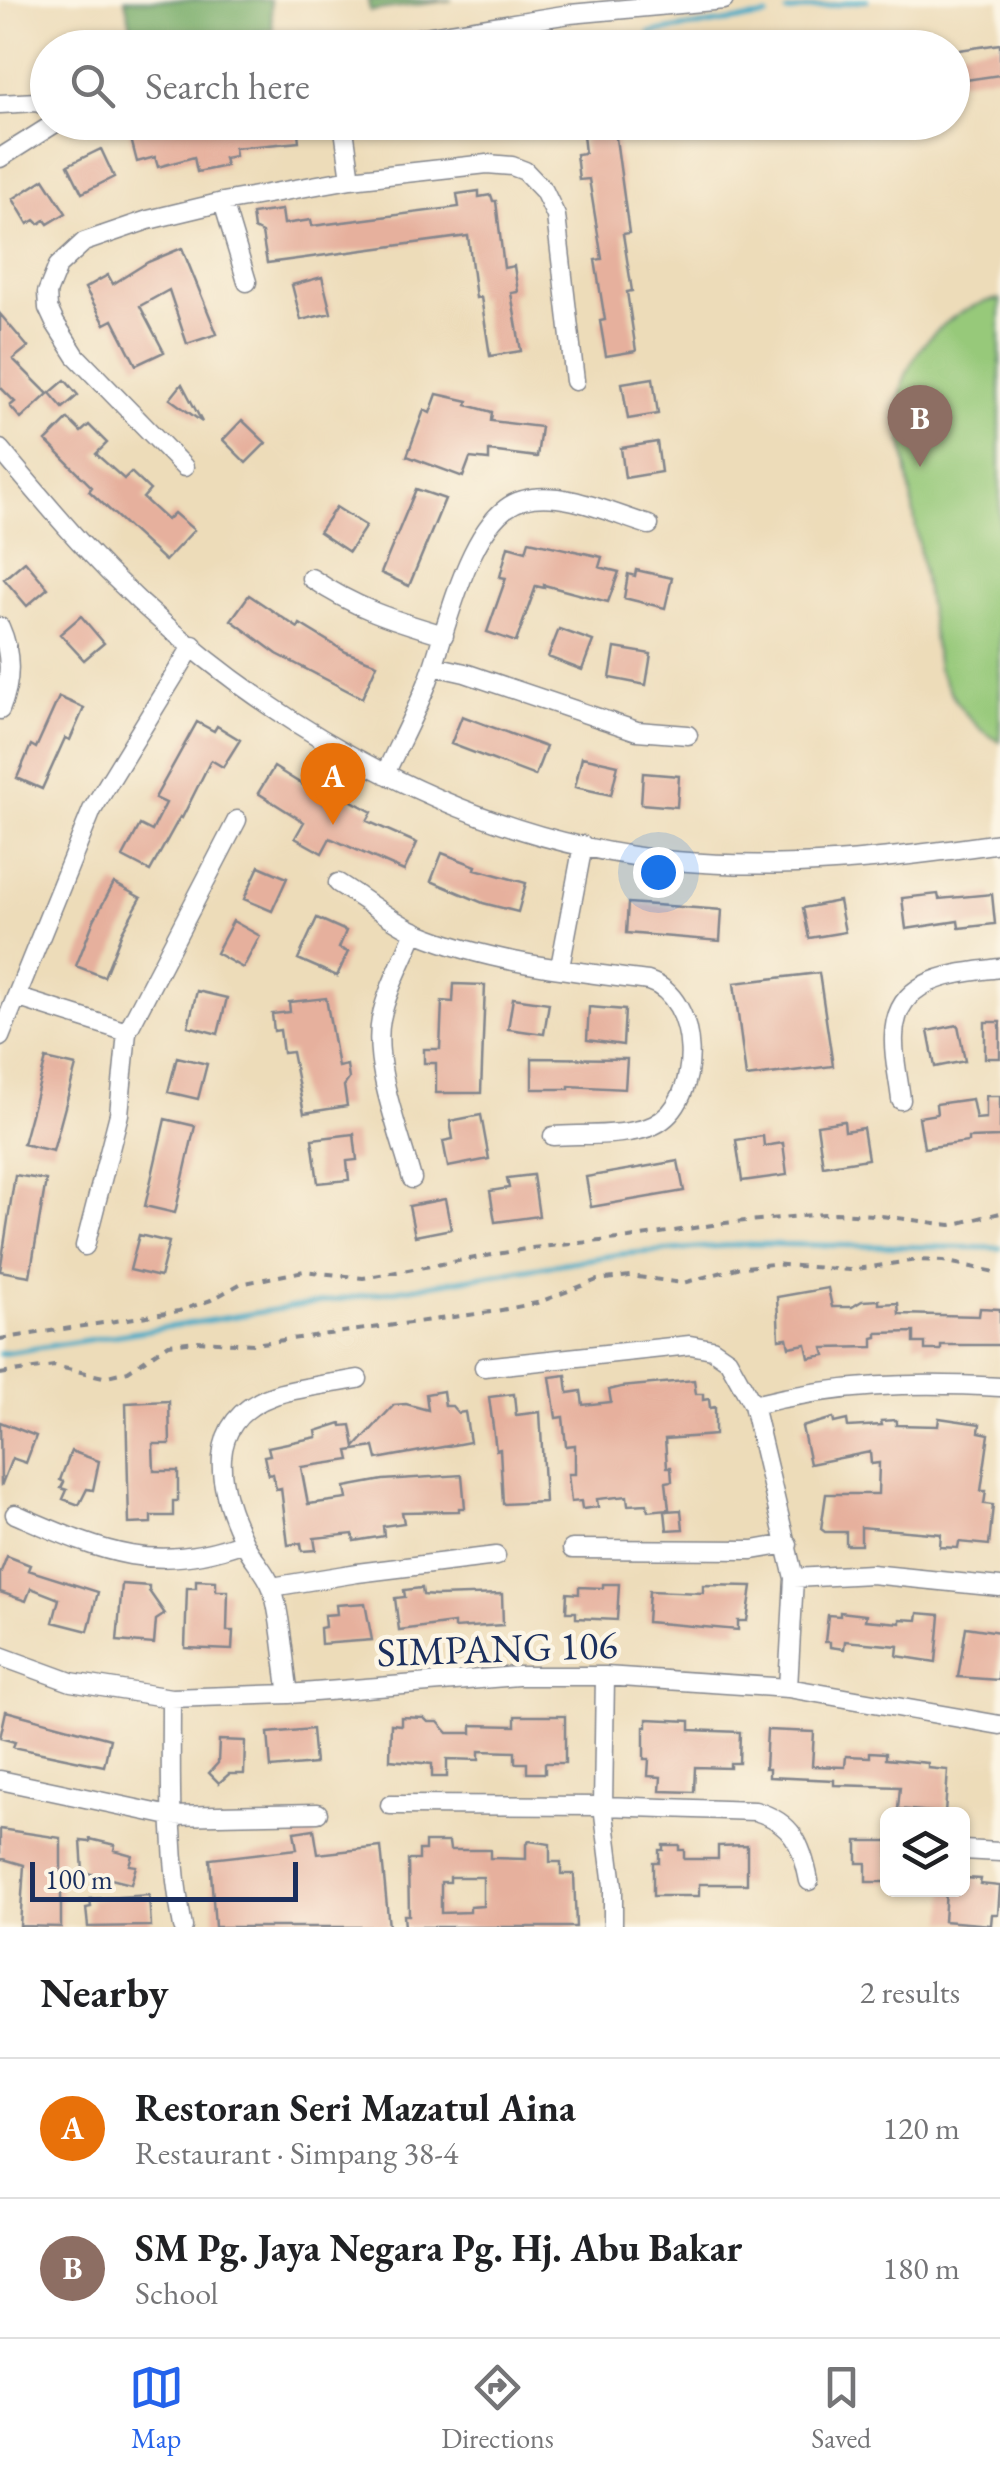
<!DOCTYPE html>
<html lang="en">
<head>
<meta charset="utf-8">
<style>
  :root { --surface:#fff; --page:#f2f2f2; --text:#202124; --muted:#757577; --line:#e0e0e0; --accent:#2563eb }
  body { margin:0; font-family:"EB Garamond",serif; background:var(--page); color:var(--text) }
  .controls { position:absolute; right:30px; bottom:30px; display:grid; overflow:hidden; border-radius:15px; box-shadow:0 2px 8px #0004 }
  .controls button { width:90px; height:90px; display:grid; place-items:center; padding:0; border:0; border-bottom:2px solid var(--line); background:var(--surface); color:var(--text); font:50px sans-serif }
  .scale { position:absolute; left:30px; bottom:25px; width:268px; box-sizing:border-box; padding-left:10px; border:5px solid #1b2f5e; border-top:0; font-size:28px; line-height:35px; white-space:nowrap; color:#1b2f5e; -webkit-text-stroke:8px #fcf5e5; paint-order:stroke }
  .you { position:absolute; left:658px; top:872px; width:35px; height:35px; margin:-25px; border:8px solid #fff; border-radius:50%; background:#1a73e8; box-shadow:0 0 0 15px #1a73e833 }
  .badge { display:grid; place-items:center; width:65px; height:65px; border-radius:50%; background:var(--accent); color:#fff; font-size:32px; font-weight:700 }
  .pin { position:absolute; translate:-50% -82px; filter:drop-shadow(0 2px 5px #0008) }
  .pin::after { content:''; position:absolute; top:52px; width:35px; height:30px; background:inherit; clip-path:polygon(0 0,100% 0,50% 100%) }
  .list { margin:0; padding:0; list-style:none }
  h2 { display:flex; justify-content:space-between; align-items:center; height:130px; margin:0; padding:0 40px; font-size:42px }
  h2 small { font-size:32px; font-weight:400; color:var(--muted) }
  .list li { display:grid; grid-template-columns:65px 1fr auto; gap:30px; align-items:center; box-sizing:border-box; height:140px; padding:0 40px; border-top:2px solid var(--line) }
  .list b { display:block; font-size:38px; white-space:nowrap }
  .list p { margin:0; font-size:32px; white-space:nowrap; color:var(--muted) }
  .list em { font-size:32px; font-style:normal; color:var(--muted) }
  .icon { flex:none; width:55px; height:55px; fill:none; stroke:currentColor; stroke-width:2; stroke-linecap:round; stroke-linejoin:round }
  .map { position:relative; flex:none; width:1000px; height:1927px; overflow:hidden }
  .search { position:absolute; background:var(--surface); box-shadow:0 2px 8px #0004; left:30px; right:30px; top:30px; height:110px; display:flex; align-items:center; gap:25px; box-sizing:border-box; padding:0 35px; border-radius:55px; color:var(--muted); font-size:38px }
  .sheet { height:410px; background:var(--surface) }
  nav { display:flex; justify-content:space-around; align-items:center; box-sizing:border-box; height:140px; border-top:2px solid var(--line); background:var(--surface); font-size:28px; color:var(--muted) }
  nav a { display:grid; justify-items:center; gap:5px }
  nav .on { color:var(--accent) }
  .map>svg:first-child { display:block }
</style>
</head>
<body>
<div class="map">
<svg width="1000" height="1927" viewBox="0 0 1000 1927">
  <rect width="100%" height="100%" fill="#fcf5e5"/>
  <filter id="ink" filterUnits="userSpaceOnUse"><feTurbulence type="fractalNoise" baseFrequency=".01" numOctaves="2"/><feDisplacementMap in="SourceGraphic" scale="20" xChannelSelector="R" yChannelSelector="G"/><feConvolveMatrix kernelMatrix="1 2 1 2 8 2 1 2 1" color-interpolation-filters="sRGB"/></filter>
  <filter id="wash" filterUnits="userSpaceOnUse"><feTurbulence type="fractalNoise" baseFrequency=".0048" numOctaves="4" result="noise"/><feDisplacementMap in="SourceGraphic" scale="40" xChannelSelector="R" yChannelSelector="G"/><feGaussianBlur stdDeviation="2.25" result="paint"/><feColorMatrix in="noise" values="0 0 0 0 0 0 0 0 0 0 0 0 0 0 0 0 0 1.4 0 .05"/><feComposite in="paint" operator="in"/></filter>
  <g filter="url(#wash)">
    <rect width="100%" height="100%" fill="#eddcb9"/>
    <path fill="#97c97a" stroke="#597c6c" stroke-width="2.5" d="M1000,299V742C968,724 953,700 938,668L898,413C900,401 901,386 906,375C921,337 960,304 1000,299Z"/>
    <path fill="#79ad6a" stroke="#4a6e64" stroke-width="2.5" d="M125,0H270L273,30L169,47H136Z
      M368,0H452L370,11Z"/>
    <g fill="none" stroke-linecap="round" stroke-linejoin="round">
      <path stroke="#46aac6" stroke-width="5" d="M787,12L867,0
        M649,33L767,16
        M0,1354L621,1254L750,1244L1000,1248"/>
    </g>
    <g id="blocks">
      <path fill="#e6b09d" fill-rule="evenodd" d="M1000,44V75L952,82V51Z
        M162,122H297L299,142L234,148L235,156L224,158L226,166L197,172L194,157L158,167L155,157L137,162L129,131Z
        M615,131L629,233L623,234L632,291L627,292L636,351L606,356L600,321L605,320L595,260L602,259L589,179L579,180L576,154L585,153L583,135Z
        M101,149L114,177L82,193L68,165Z
        M44,179L66,213L48,224L45,220L39,224L35,220L28,224L13,199Z
        M479,191V197L491,195L493,201H496L504,268L514,266L518,292L511,293L521,351L490,356L481,297L476,298L468,236L267,263L262,233L254,229L252,214L282,210L284,224L311,220L312,226L459,207L457,194Z
        M182,248L217,334L187,344L169,290L140,306L164,352L136,365L113,320L105,324L85,288L108,275L113,284L148,262Z
        M322,277L331,313L301,320L292,285Z
        M0,314L28,347L13,359L48,394L21,419L10,406L15,402L0,387Z
        M653,378L658,414L628,419L622,383Z
        M65,380L78,395L63,408L50,393Z
        M182,384L202,422L170,399Z
        M437,394L468,401L467,405L492,412L491,421L541,427L537,457L489,451V460L470,458L463,477L407,456L424,410L430,413Z
        M68,419L81,432L89,425L107,443L96,454L124,479L131,472L150,490L143,498L167,520L174,513L194,530L165,561L89,491L92,487L46,441Z
        M242,420L266,443L246,463L223,440Z
        M657,442L661,472L625,478L621,448Z
        M416,489L445,499L409,586L381,573Z
        M336,507L366,526L349,552L319,532Z
        M529,541L602,557L599,567L619,572L608,602L544,585V588L536,586L516,642L487,632L506,578L500,577L508,546L526,551Z
        M25,561L48,588L27,606L4,579Z
        M636,570L672,578L665,608L624,598L628,574L635,576Z
        M249,595L298,628L300,624L346,652L377,664L362,698L277,654L231,620Z
        M81,616L104,643L84,660L60,634Z
        M559,629L593,641L582,670L548,657Z
        M615,648L651,654L646,685L610,678Z
        M59,697L84,708L70,740L65,738L42,789L17,778L31,745L36,748Z
        M462,716L546,747L535,776L451,744Z
        M197,722L214,731L217,726L240,740L223,767L211,760L182,818L180,817L150,871L123,857L140,825L152,831L166,803L155,798Z
        M582,757L618,765L611,795L575,787Z
        M274,767L319,795L324,786L372,812L367,821L417,843L404,871L330,838L322,853L295,838L304,822L258,793Z
        M643,773L679,776L677,807L641,804Z
        M442,853L476,866L475,869L526,883L518,912L483,903L431,881Z
        M259,866L287,878L272,911L244,899Z
        M114,883L141,898L122,932L104,977L76,966L94,920Z
        M938,894L939,899L992,894L995,924L959,928L958,921L906,929L902,898Z
        M839,901L845,932L809,938L803,908Z
        M628,903L722,910L720,941L626,933Z
        M317,918L346,931L339,948L348,952L337,976L298,959Z
        M233,921L260,936L243,968L216,953Z
        M819,973L833,1066L746,1077L734,983Z
        M454,984L485,985L481,1093H436V1063H424V1049H440L442,1001L453,1002Z
        M197,991L227,998L218,1034L188,1026Z
        M326,998L338,1067L347,1065L349,1079L344,1086L347,1106L304,1113L292,1052L283,1053L280,1030L274,1031L272,1014L290,1012L289,1002Z
        M513,998L549,1003L544,1034L508,1029Z
        M589,1007L625,1010L623,1045L587,1040Z
        M985,1022H1000V1058H985Z
        M958,1025L965,1061L935,1067L928,1031Z
        M177,1057L207,1064L198,1099L168,1092Z
        M532,1058L627,1059L625,1089L569,1086V1089H532Z
        M46,1059L76,1066L53,1151L23,1144Z
        M986,1096H1000V1137L968,1138V1142L924,1148L919,1117L937,1114L936,1104L972,1099L976,1119L986,1118Z
        M481,1115L489,1159L448,1167L443,1141L453,1139L450,1121Z
        M165,1119L195,1126L175,1213L145,1206Z
        M844,1121L845,1131L863,1128L868,1159L823,1166L817,1125Z
        M354,1134L357,1160L347,1161L349,1180L318,1183L312,1139Z
        M763,1136L764,1146L783,1143L787,1175L742,1181L736,1140Z
        M678,1161L684,1191L591,1207L586,1177Z
        M15,1175L46,1180L30,1276L0,1271Z
        M533,1175L539,1216L495,1222L490,1191L509,1188L507,1178Z
        M445,1199L451,1229L415,1236L409,1206Z
        M139,1235L169,1242L160,1277L130,1270Z
        M828,1288L832,1307H852L862,1301L879,1300V1304L898,1303L899,1314L979,1316L980,1308L1000,1309V1345H941V1350H925V1343H914V1332L877,1333V1337L873,1338V1347L823,1348L825,1355L809,1358L806,1344L789,1347L787,1338L779,1339L777,1297Z
        M566,1375L568,1393L581,1391L583,1405L611,1402L609,1390L621,1387L694,1380L696,1394H703V1400L709,1399L710,1408L715,1407V1435L665,1439L667,1467H671L672,1481L666,1482L669,1509L648,1511L647,1504L628,1505L627,1496L597,1499L598,1507L582,1509L581,1501L571,1502L568,1474H575V1445L566,1446L563,1417L556,1418L550,1377Z
        M443,1391L445,1406H452L458,1413L465,1412L470,1442L377,1459L374,1447L348,1451L350,1460L301,1467L308,1504L347,1499L345,1487L383,1480L462,1475L465,1508H459V1511L402,1512L404,1523L383,1526L384,1536L354,1541L353,1534L314,1538L316,1550L302,1551L301,1543L288,1545L281,1488L276,1489L273,1474L268,1475L264,1456L270,1455L268,1447L317,1437L316,1431L341,1423L342,1426L351,1425L355,1447L394,1405L406,1404L428,1410L426,1394Z
        M514,1394L516,1415L540,1412L545,1502L503,1504L500,1449L496,1450L489,1397Z
        M169,1401L170,1444H153L154,1471H178V1501H173V1516H151V1523L129,1524L126,1403Z
        M833,1418L834,1423L847,1420L848,1427L882,1425L881,1421L896,1420V1425L938,1426L939,1418L980,1424L979,1432L989,1434L981,1491H986L984,1504L993,1505L989,1545L959,1542L958,1548L940,1547L941,1534L861,1527V1545H846V1532H825L821,1529L826,1494H878L879,1463L871,1464L870,1452L810,1464L802,1427Z
        M0,1422L36,1436L26,1463L12,1458L1,1486Z
        M71,1451L99,1461L93,1490L87,1489L79,1505L63,1499L67,1490L61,1488L64,1482L60,1480Z
        M681,1510L683,1529L667,1530L665,1511Z
        M7,1556L30,1565L28,1570L98,1592L88,1631L53,1622L59,1599L31,1588L26,1601L0,1592V1574Z
        M196,1580L216,1581V1591H228L227,1631H233L232,1650L185,1648L187,1588H196Z
        M122,1584L149,1586V1591L165,1614L156,1620L154,1644L117,1641Z
        M603,1584H619L617,1620L576,1618V1612H566L567,1593L579,1594V1587L603,1588Z
        M703,1585L752,1586L747,1621H738V1630L647,1622L649,1591L703,1593Z
        M422,1588L423,1595L436,1596L502,1594L503,1625L454,1628V1623L399,1630L395,1598L405,1597L404,1590Z
        M365,1603L372,1640L321,1644L320,1628L325,1627L324,1615L337,1614L336,1605Z
        M840,1612L866,1615L865,1620L900,1623V1619L917,1620L918,1613L940,1615L936,1662L897,1656L898,1646L845,1641L844,1649L830,1647V1642H825L828,1615L840,1616Z
        M966,1627L1000,1632L998,1680L958,1677Z
        M6,1711L110,1739L104,1766L13,1747L15,1742L0,1738Z
        M515,1716H565V1763H545V1773H527V1763H515V1752L479,1751V1760L447,1759V1777H432V1764L390,1760L391,1724L401,1725V1717L424,1718L428,1722H438L448,1733H472V1725L515,1726Z
        M647,1719L690,1721V1730L740,1732L739,1763H730V1768L695,1767L694,1792L660,1791L661,1777L648,1776L649,1759H644V1727H647Z
        M312,1729L315,1764L271,1768L268,1733Z
        M767,1730L814,1732L812,1766L845,1767L846,1756L870,1757V1752L886,1753V1759L928,1763V1768L948,1770L945,1813L898,1809L900,1787L834,1785V1780L769,1777V1769H765Z
        M219,1740L245,1741L244,1774H229L219,1783L209,1773L218,1763Z
        M0,1829L61,1838V1927L20,1926L24,1865L0,1858Z
        M314,1829L318,1854L381,1847L389,1927H215L210,1859L297,1849L294,1832Z
        M90,1839L115,1845L114,1850L132,1855L129,1865L136,1866L131,1884L83,1872L81,1841L90,1842Z
        M529,1841L550,1844V1862H561V1874H574L576,1927H405L404,1915H409L408,1860H419V1850H425V1842H449L450,1850H490V1858L526,1859V1844ZM450,1877H483V1906L470,1907V1912L441,1913V1882H450Z
        M857,1841H888V1882H866V1863H857Z
        M663,1845H679V1850H684V1859H718V1846L747,1845V1884H699V1896H653V1862H659V1850H663Z
        M964,1878L981,1879L980,1884L1000,1886L998,1914H992L991,1925L944,1921L946,1890L964,1889Z
        M149,1895L151,1926L88,1927L86,1908L91,1907L90,1899Z"/>
    </g>
  </g>
  <g filter="url(#ink)">
    <use href="#blocks" fill-opacity="0" stroke="#84868c" stroke-width="2.5"/>
    <g fill="none" stroke-linecap="round" stroke-linejoin="round">
      <defs>
        <path id="minor" d="M355,48L570,14L724,0
          M0,104L37,102L48,107
          M343,122L351,179
          M0,158L57,122
          M223,202L247,282
          M0,449C26,480 52,511 79,541C229,704 451,841 675,861C785,871 891,859 1000,843
          M184,467L76,356L55,323L48,308L47,293L58,266L84,242L148,220L223,202L351,179L487,164L512,166L525,171L544,191L556,216L575,381
          M311,578C355,608 393,620 444,635
          M0,627C12,654 11,683 0,710
          M434,666L465,673L637,731L688,735
          M385,774C399,744 415,714 427,684C446,636 468,514 523,500C562,489 612,514 649,525
          M338,883C364,899 391,921 418,933C490,963 572,971 648,981C701,997 704,1101 654,1125C630,1137 581,1134 553,1136
          M560,967L583,845
          M16,997L127,1032
          M0,1037L92,810L193,645
          M901,1100C899,1080 893,1057 894,1037C895,976 955,974 1000,968
          M412,1179C400,1134 372,1065 381,1019C387,989 404,959 415,931
          M85,1246L119,1114L127,1032L237,820
          M484,1367L690,1345L712,1349L728,1360L753,1405L794,1578L788,1688
          M753,1405C836,1384 916,1382 1000,1387
          M15,1514C99,1550 152,1576 244,1542
          M572,1549L753,1550L788,1544
          M794,1578L871,1574L1000,1587
          M272,1587L357,1573L496,1556
          M0,1656L71,1682L171,1698L289,1694L518,1676H605L788,1688L1000,1725
          M605,1676L603,1806L613,1886V1927
          M289,1694C284,1665 281,1613 272,1588C266,1571 251,1558 244,1542C217,1487 202,1420 275,1395C301,1387 331,1384 358,1379
          M171,1698C171,1774 168,1851 183,1927
          M0,1780L170,1816L318,1813
          M390,1805L603,1806L755,1811C793,1822 802,1845 809,1881
          M963,1850L1000,1852"/>
      </defs>
      <use href="#minor" stroke="#84868c" stroke-width="21"/>
      <path stroke="#84868c" stroke-width="4" stroke-dasharray="8 8" stroke-linecap="butt" d="M0,1339L179,1311L211,1300L240,1284L304,1271L363,1278L531,1248L629,1238L725,1223L835,1213L874,1215L951,1225L1000,1213
        M0,1374L54,1366L103,1377L128,1371L169,1344L197,1341L254,1344L491,1312L537,1303L597,1280L630,1276L683,1283L737,1268L772,1264L850,1270L917,1260L943,1261L1000,1273"/>
      <use href="#minor" stroke="#fff" stroke-width="18"/>
    </g>
  </g>
  <g text-anchor="middle" dominant-baseline="central" stroke-width="9" stroke-linejoin="round" paint-order="stroke">
    <g font-size="40" fill="#1b2f5e" stroke="#fcf5e5">
      <text transform="translate(497 1648) rotate(-2)">SIMPANG 106</text>
    </g>
  </g>
</svg>
<div class="controls">
<button><svg class="icon" aria-label="layers" viewBox="0 0 24 24"><path d="M12 4l9 5-9 5-9-5zM3 14l9 5 9-5"/></svg></button>
</div>
<div class="scale">100 m</div>
<div class="you"></div>
<div class="pin badge" style="left:333px;top:825px;background:#e8710a">A</div>
<div class="pin badge" style="left:920px;top:467px;background:#8d6e63">B</div>
<div class="search"><svg class="icon" aria-label="search" viewBox="0 0 24 24"><circle cx="10" cy="10" r="6"/><path d="M15 15l6 6"/></svg>Search here</div>
</div>
<section class="sheet">
<h2>Nearby<small>2 results</small></h2>
<ul class="list">
<li><span class="badge" style="background:#e8710a">A</span><div><b>Restoran Seri Mazatul Aina</b><p>Restaurant · Simpang 38-4</p></div><em>120 m</em></li>
<li><span class="badge" style="background:#8d6e63">B</span><div><b>SM Pg. Jaya Negara Pg. Hj. Abu Bakar</b><p>School</p></div><em>180 m</em></li>
</ul>
</section>
<nav>
<a class="on"><svg class="icon" aria-label="map" viewBox="0 0 24 24"><path d="M3 6l6-2 6 2 6-2v14l-6 2-6-2-6 2zM9 4v14M15 6v14"/></svg>Map</a>
<a><svg class="icon" aria-label="directions" viewBox="0 0 24 24"><path d="M12 3l9 9-9 9-9-9zM9 14v-3h6M13 9l2 2-2 2"/></svg>Directions</a>
<a><svg class="icon" aria-label="saved" viewBox="0 0 24 24"><path d="M7 4h10v16l-5-4-5 4z"/></svg>Saved</a>
</nav>
</body>
</html>
